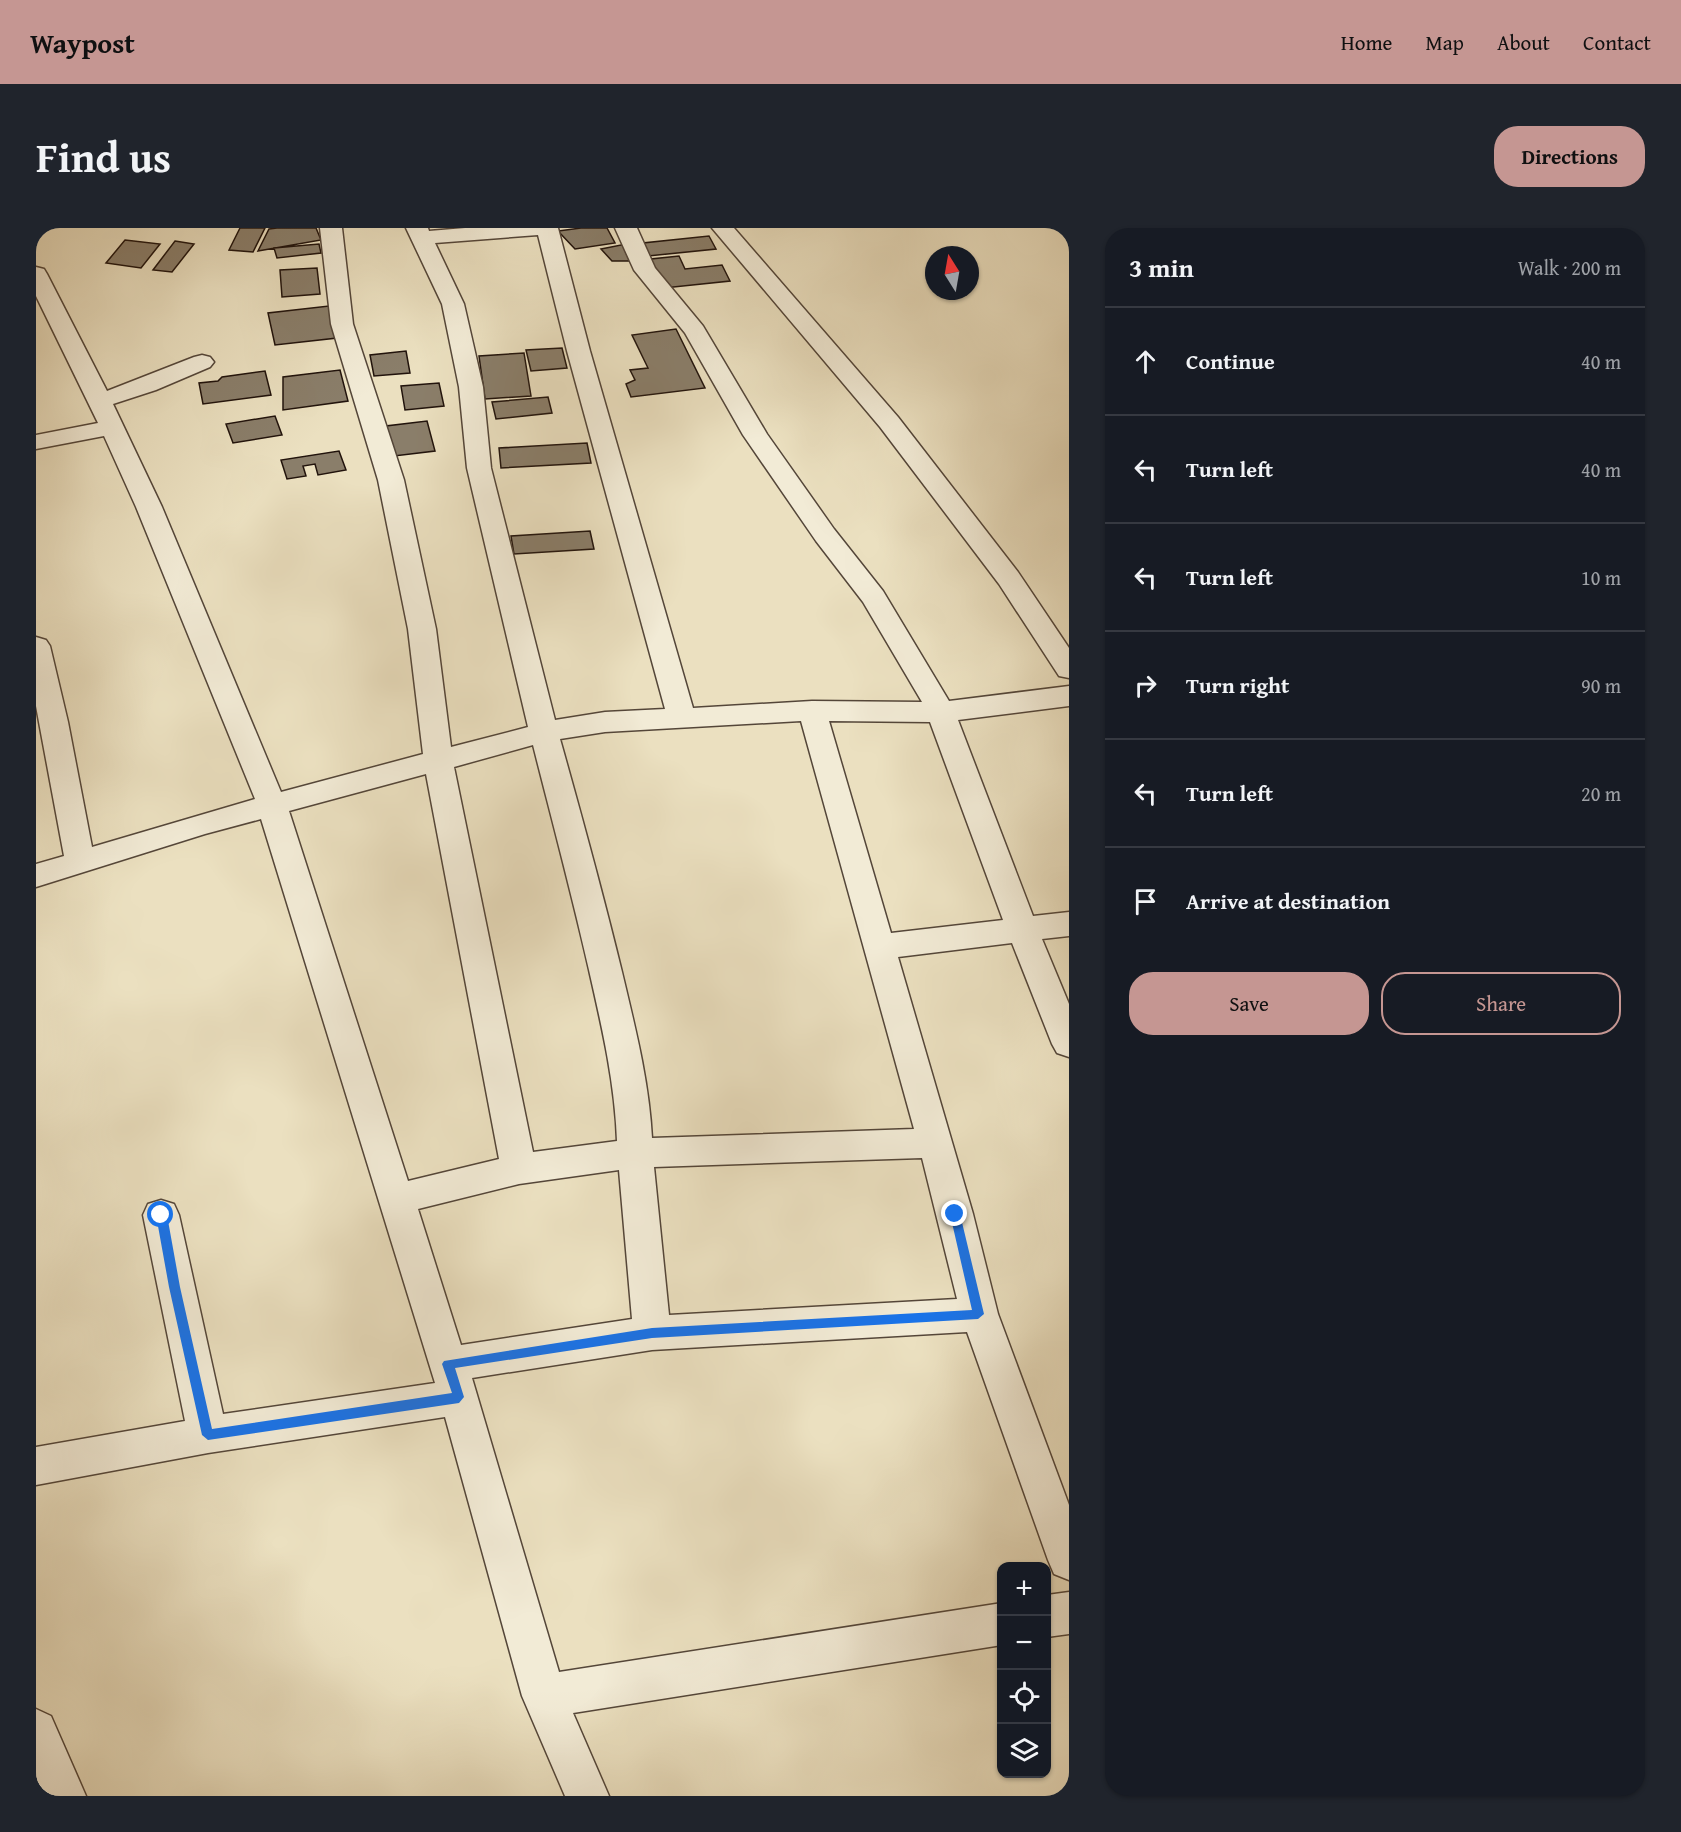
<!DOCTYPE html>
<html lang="en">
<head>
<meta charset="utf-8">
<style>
  :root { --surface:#171b24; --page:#20242c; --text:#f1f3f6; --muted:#9ea1a6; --line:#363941; --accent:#c59692 }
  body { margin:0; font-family:"Gentium Book Plus",serif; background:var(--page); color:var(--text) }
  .controls { position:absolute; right:18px; bottom:18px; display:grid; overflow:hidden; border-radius:12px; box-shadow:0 2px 4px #0004 }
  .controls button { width:54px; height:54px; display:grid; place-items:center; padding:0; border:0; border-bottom:2px solid var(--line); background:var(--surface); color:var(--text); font:30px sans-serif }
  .compass { position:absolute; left:889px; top:18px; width:54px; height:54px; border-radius:50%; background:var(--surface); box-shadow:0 2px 4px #0004; rotate:349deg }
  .stop { position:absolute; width:18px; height:18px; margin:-14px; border:4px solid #1a73e8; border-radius:50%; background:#fff }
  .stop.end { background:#1a73e8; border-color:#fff; box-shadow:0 2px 6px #0008 }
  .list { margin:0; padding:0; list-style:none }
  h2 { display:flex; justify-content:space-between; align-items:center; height:78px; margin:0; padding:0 24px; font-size:26px }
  h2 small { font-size:20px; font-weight:400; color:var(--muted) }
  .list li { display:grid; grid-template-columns:39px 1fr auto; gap:18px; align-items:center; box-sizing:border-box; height:108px; padding:0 24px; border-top:2px solid var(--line) }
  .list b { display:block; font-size:22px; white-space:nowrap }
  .list em { font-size:20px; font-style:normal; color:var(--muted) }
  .actions { display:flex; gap:12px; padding:18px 24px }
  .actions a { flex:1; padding:14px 0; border:2px solid var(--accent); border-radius:24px; text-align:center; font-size:21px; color:var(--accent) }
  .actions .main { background:var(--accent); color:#111 }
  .icon { flex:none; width:33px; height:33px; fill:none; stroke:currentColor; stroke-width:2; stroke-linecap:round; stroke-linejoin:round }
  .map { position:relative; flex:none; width:1033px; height:1568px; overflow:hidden; border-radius:24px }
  header { display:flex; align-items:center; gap:36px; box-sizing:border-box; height:84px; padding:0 30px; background:var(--accent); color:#111 }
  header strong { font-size:28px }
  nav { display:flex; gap:33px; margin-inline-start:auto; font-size:21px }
  .intro { display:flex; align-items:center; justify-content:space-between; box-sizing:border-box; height:144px; padding:0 36px }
  h1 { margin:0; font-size:42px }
  .button { padding:15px 27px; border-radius:24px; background:var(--accent); color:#111; font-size:21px; font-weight:700 }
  main { display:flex; gap:36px; padding:0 36px }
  aside { flex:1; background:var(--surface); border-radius:24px; box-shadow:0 2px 4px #0004 }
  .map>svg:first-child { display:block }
</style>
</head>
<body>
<header>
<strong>Waypost</strong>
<nav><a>Home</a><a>Map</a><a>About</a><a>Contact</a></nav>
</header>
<div class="intro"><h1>Find us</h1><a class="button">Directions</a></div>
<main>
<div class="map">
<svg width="1033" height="1568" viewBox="0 0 1033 1568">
  <rect width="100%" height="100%" fill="#ebe0c0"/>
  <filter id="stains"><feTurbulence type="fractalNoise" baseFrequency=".00333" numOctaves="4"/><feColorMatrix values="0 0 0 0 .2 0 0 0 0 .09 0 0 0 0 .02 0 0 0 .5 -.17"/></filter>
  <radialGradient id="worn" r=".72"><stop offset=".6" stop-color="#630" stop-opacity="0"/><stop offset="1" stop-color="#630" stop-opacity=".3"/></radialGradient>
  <path fill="#8a7e6a" stroke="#21130c" stroke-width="1.5" d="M204,0H229L217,24L193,22Z
    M241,0H280L285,12L222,23L233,1Z
    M545,0H571L579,15L539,21L522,3Z
    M673,8L680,21L612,28L607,15Z
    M89,12L124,16L105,40L70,35Z
    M139,13L158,16L136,44L117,42Z
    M283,16L285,25L241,30L238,20Z
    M590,16L596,33H576L565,21Z
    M643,28L649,41L686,37L694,53L628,60L615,31Z
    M281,40L284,66L246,69L244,42Z
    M293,78L301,110L239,117L232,85Z
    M640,101L669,160L595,169L590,156L599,152L594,142L612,140L596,107Z
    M526,120L531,140L495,143L490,122Z
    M370,123L374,145L338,148L334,127Z
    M488,125L495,168L449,171L443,128Z
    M304,142L312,173L247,182V149Z
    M229,143L235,167L167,176L163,155L182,153L186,149Z
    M403,155L408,178L369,182L365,158Z
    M512,169L516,185L460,191L456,174Z
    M239,188L246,207L197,215L190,196Z
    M391,193L399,223L358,228L350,198Z
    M551,215L555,235L465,240L463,220Z
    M303,223L310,242L282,247L279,236L267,238L270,248L251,251L245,232Z
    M554,303L558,321L478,326L475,308Z"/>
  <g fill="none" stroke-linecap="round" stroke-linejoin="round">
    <defs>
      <path id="minor" d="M284,0H306L317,96L368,252L400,401L415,519L492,499L431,240L423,159L406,76L370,0H392L393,3L429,0H522L554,123L657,480L776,473L886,474L827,374L780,313L707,207L649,105L598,42L579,0H601L619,40L667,98L731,206L798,301L847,363L913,473L1033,458V478L922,492L997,688L1033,684V708L1006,711L1033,776V829L1021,825L1016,816L976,715L862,729L937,986L962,1086L1033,1277V1352L1018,1346L1012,1332L931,1104L616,1122L436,1150L523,1444L966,1375V1417L537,1485L573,1568H529L486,1468L409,1189L172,1225L0,1257V1219L149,1193L107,987L112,976L125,972L138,976L143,987L187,1186L399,1155L225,591L169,606L0,659V636L28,628L0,478V409L10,412L14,418L32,494L56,619L219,571L100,279L68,208L0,221V207L62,195L0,68V39L8,41L11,46L71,163L158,129L166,127L174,129L178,134L174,139L120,162L77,176L126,279L245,564L387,526L372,401L342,252L295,96ZM502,7L531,123L629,481L569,484L519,492L455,240L447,159L428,76L399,15ZM765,493L878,901L616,910C613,853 599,799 586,744C567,666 546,589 524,511L569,504ZM793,493L894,494L967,692L855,705ZM497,517C516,592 536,667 553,742C566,799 579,855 581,913L497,924L418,539ZM390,546L463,931L372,953L253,583ZM886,930L921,1071L633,1087L618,939ZM583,942L596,1091L425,1117L382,981L483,956Z
        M676,0H698L862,189L982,344L1033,420V450L1023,448L963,356L844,199Z
        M1033,1364V1406L1011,1409V1367Z
        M0,1481L15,1488L50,1568H6L0,1555Z"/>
    </defs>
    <use href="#minor" stroke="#544639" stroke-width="3"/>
    <use href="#minor" fill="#f2ebd6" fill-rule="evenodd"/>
  </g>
  <path fill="#1a73e8" d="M919,981L924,986L948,1086L942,1091L616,1110L419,1140L428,1169L423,1175L172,1212L166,1207L133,1059L120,987L125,982L131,987L144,1059L176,1201L416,1165L406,1136L408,1133L616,1100L936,1082L914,986Z"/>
  <rect width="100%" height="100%" filter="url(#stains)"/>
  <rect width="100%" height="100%" fill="url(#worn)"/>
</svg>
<div class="controls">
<button>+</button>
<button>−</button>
<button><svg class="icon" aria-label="locate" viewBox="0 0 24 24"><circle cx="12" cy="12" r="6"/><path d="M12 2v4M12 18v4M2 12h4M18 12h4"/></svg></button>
<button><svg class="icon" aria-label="layers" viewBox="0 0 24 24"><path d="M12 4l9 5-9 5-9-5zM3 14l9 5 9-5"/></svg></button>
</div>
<svg class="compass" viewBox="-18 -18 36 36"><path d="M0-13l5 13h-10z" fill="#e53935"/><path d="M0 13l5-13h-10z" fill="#9ea1a6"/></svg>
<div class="stop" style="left:125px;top:987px"></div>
<div class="stop end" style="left:919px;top:986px"></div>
</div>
<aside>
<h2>3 min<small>Walk · 200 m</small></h2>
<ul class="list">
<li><svg class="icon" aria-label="ahead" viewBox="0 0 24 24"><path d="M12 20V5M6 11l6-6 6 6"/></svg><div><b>Continue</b></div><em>40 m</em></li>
<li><svg class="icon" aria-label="left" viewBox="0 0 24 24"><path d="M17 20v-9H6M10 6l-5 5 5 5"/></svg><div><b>Turn left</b></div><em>40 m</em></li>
<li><svg class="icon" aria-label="left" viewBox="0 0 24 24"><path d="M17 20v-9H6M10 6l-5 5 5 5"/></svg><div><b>Turn left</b></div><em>10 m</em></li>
<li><svg class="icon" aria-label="right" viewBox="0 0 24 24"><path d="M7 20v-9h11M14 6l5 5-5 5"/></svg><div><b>Turn right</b></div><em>90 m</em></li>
<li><svg class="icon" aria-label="left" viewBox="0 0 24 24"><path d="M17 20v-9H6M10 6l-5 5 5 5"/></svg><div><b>Turn left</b></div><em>20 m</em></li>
<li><svg class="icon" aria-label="arrive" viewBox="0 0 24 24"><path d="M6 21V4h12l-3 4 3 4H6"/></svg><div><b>Arrive at destination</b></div></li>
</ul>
<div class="actions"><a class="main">Save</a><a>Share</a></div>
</aside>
</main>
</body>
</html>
